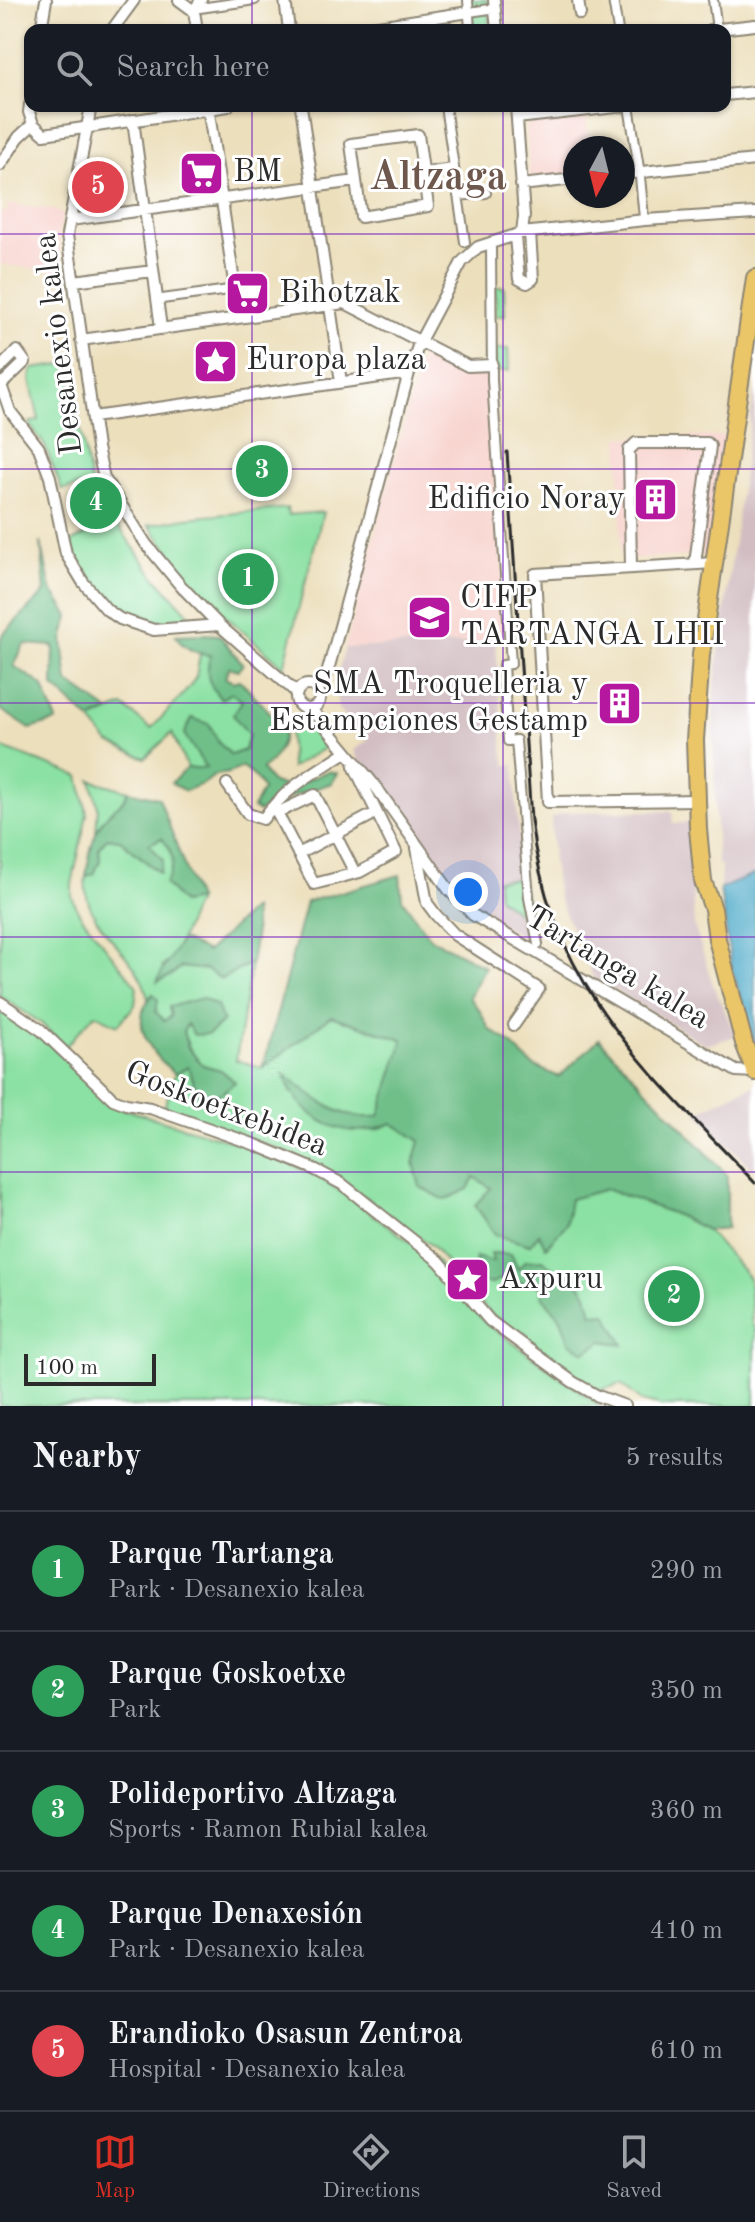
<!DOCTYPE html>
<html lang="en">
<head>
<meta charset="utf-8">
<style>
  :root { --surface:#171b24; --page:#242831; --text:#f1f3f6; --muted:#9ea1a6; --line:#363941; --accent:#d93025 }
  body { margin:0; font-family:"Old Standard TT",serif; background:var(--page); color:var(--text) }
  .compass { position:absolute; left:563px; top:136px; width:72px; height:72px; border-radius:50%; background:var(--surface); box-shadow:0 2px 6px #0004; rotate:187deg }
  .scale { position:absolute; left:24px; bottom:20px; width:132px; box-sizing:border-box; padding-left:8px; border:4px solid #2b2b2b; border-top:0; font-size:22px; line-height:28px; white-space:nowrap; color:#2b2b2b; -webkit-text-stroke:6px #fff; paint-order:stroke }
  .you { position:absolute; left:468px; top:892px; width:28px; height:28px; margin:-20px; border:6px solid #fff; border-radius:50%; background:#1a73e8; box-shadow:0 0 0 12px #1a73e833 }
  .badge { display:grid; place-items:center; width:52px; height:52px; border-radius:50%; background:var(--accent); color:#fff; font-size:26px; font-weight:700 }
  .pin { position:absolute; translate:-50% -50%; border:4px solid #fff; box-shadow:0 2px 8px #0006 }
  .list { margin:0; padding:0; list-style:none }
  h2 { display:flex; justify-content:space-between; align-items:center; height:104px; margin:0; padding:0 32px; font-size:34px }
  h2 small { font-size:26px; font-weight:400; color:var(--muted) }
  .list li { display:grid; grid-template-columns:52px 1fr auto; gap:24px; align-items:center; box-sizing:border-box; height:120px; padding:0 32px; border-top:2px solid var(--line) }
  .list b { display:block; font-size:30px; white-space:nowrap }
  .list p { margin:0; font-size:26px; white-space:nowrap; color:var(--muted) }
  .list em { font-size:26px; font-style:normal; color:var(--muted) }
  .icon { flex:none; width:44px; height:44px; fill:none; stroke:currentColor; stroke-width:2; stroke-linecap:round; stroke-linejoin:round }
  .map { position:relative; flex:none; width:755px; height:1406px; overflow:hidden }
  .search { position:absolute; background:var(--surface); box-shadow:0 2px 6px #0004; left:24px; right:24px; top:24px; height:88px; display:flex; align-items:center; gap:20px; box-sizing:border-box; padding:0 28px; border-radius:16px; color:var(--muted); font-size:30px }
  .sheet { height:704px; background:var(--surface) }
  nav { display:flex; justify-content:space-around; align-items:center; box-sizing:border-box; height:112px; border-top:2px solid var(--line); background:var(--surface); font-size:22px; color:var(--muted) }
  nav a { display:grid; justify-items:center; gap:4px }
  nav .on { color:var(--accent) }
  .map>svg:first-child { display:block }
</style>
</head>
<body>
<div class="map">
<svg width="755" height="1406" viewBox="0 0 755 1406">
  <rect width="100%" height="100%" fill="#fff"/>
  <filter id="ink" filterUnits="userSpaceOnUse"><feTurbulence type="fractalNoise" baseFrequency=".0125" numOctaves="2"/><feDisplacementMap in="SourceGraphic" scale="16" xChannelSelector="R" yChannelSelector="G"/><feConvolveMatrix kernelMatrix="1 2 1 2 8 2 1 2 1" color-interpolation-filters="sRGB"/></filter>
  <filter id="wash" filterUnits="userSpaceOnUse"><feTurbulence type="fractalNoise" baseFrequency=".006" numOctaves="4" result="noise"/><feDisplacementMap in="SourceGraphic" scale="32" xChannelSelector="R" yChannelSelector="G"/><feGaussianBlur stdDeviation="1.8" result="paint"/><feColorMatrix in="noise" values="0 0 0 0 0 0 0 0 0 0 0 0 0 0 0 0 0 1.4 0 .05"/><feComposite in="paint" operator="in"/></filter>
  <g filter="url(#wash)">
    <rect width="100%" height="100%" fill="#ecdfbc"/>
    <path fill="#f7d0ca" d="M586,118L590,148H575V173L530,178L526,124Z
      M8,204L54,210L63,214L59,236L63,273L0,264V212H7Z
      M422,354L464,374L488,372L507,641L345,648Z
      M726,436L711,555L628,559L621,556L619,437Z"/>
    <path fill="#d2bec2" d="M755,384V874L720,889L721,865L717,864L713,730L714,691Z
      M496,642L503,750L506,765H514L522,878L533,936L531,943L471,904L427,850L402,812L360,764L354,750L368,740L338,709L335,683L345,648Z
      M672,811L673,824L689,822L694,925L713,985L736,1036L706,1045L593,977L558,897L553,862L551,818L567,812Z
      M754,1085L755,1087V1171L697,1112Z"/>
    <path fill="#8be1a3" stroke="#5b8667" stroke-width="2" fill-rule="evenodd" d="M471,0H487L490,30H473Z
      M495,287H504L505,315L496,316Z
      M495,349H508L509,371H496Z
      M68,364L90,480L110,515L155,577L196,622L161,624L103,597L78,560L71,542L101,528L82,486L62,490L45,446L29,423L39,420L30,379L32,369Z
      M287,508L288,515L323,512L284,667L208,601L149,525L186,518Z
      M200,654L211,655L232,693L242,701L249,735L245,750L231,755L219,743L209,724L196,751L207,769L187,768L172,733L145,758L109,743L90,720L123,706L151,729L188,689L196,677Z
      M301,716L312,725L329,745L291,768L289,727Z
      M0,747L79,776L87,814L72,884V897L79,913L137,987L135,1005L118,1025L95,1014L65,1047L41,1023L0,996Z
      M91,780L128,791C121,808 106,816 96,832L98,807Z
      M107,838L120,840L159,873L163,860L148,844L162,838L174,855L173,869L182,903L197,900L174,956L162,967L170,976L181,967L207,970L221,979L251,963L236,1060L263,1068L331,1016L404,1040L380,1116C343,1124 313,1096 285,1076L291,1093L376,1130L392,1123L421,1142L414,1163L474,1177L492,1188L475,1205L496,1235L530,1245L539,1234L547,1246L566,1224L569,1199L606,1189L672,1213L707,1230L749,1278L752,1324L755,1329V1406H662L642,1401L621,1384L600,1390L509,1330L483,1306L432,1246L333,1173L264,1143L164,1108L175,1074L188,1066L197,1088L224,1092L234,1082C221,1069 218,1074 205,1066C194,1060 187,1044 183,1032L187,1024L209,1034L223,1021L217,1006L169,1008L171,1016L164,1021L156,1012L153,994L148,999C140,952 79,927 86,876L94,874L100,860L99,847ZM493,1262C501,1265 510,1268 519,1269C562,1274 578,1261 592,1314L570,1342L561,1318L543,1297L540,1285L500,1279L492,1284Z
      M522,878L529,916L525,918L498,897L497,880Z
      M0,1006L28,1024L120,1108L255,1148L318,1177L345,1194L437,1262L483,1321L601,1406H0Z"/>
    <path fill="#70bf89" stroke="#4e755a" stroke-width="2" d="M41,542L51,589L69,616L63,641L68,682L109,711L90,720L53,686L54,646L24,644L14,666L42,685L57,721L30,729L0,709V643L2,635L45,592Z
      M205,634L219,635L243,664L238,670L229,667L225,678L233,682L240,680L284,728C284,743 275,761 262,769C266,775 269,782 276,784C289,789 315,777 328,771L337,773L332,783C317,788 267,804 259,812L253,808L263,789L255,777L242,767L229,773L215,775L205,783L185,791L171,783L187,768H206L184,734L192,718L209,724L219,743L231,755L245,750L249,735L233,715L242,701L232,693L221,699C208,684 205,675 210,655C197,654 182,648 176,635Z
      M128,791L159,798L197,900L182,903L165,884C176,864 175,855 162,838L149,844L163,860L160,873L120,840L107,838L99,847L100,860L94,874L86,876C89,857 92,836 103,820C113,806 121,809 128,791Z
      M400,875L402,899L430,938L485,967L469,997L480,1011L489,1029L509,1042L532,1065L559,1077L599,1039L727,1175V1228L707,1230L672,1213L606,1189L570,1199L566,1224L546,1247L539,1234L530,1245L496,1235L475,1205L491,1188L474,1177L468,1189L445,1200L420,1187L414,1163L420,1141L392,1123C346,1144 300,1120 284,1074C312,1096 342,1124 379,1116L403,1040L331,1016L263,1068L306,902Z
      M253,908L255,939L251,963L221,979L207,970L181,967L170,976L157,982C163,966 174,955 181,939L207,952Z
      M153,994L158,999L156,1012L164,1021L171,1016L169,1007L202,998L217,1006L223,1021L209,1034L194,1035L187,1024L183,1032L188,1048L203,1065L221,1070L235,1082C223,1092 216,1099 200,1099L188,1067L175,1074C151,1053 127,1023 153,994Z
      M491,1253L511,1254L518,1269L525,1261L543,1260L555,1270L573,1275L587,1294L592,1314L606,1313L624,1345L603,1341L585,1352L569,1342L561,1318L543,1297L539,1285L500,1279L492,1284L473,1280L476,1257L493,1262Z"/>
    <path fill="#49a7c7" stroke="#3a6979" stroke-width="2" d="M755,874V1047L731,966L720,889Z"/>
  </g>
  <g filter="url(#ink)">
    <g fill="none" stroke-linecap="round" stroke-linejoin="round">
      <defs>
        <path id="pedestrian" d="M468,0L470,30
          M613,0L618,30
          M713,0L717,29
          M200,8L255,0
          M469,12L490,9
          M445,106L465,242
          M630,112L639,168
          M423,172L453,168
          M640,177L644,218
          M458,196L486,193
          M491,248L492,380L511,664L503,665L508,741L516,740L529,898L538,944
          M162,299L229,290"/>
        <path id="minor" d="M179,0L194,11L197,30
          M285,0L289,30
          M494,0L497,30
          M578,0L580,14
          M194,11L201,0
          M41,30L46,0
          M112,30L134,0
          M352,30L469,12
          M710,30L755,25
          M725,95L755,92
          M30,105L29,112L33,124
          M91,106L67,235L97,448L104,478L146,544L180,585L219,625L297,693
          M208,106L239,316
          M301,106L341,382
          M516,106L524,216L522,233
          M517,118L625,106
          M133,120L161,328
          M33,124L44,134L228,106
          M418,135L428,206L361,217L351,144Z
          M0,165L19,137L33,124
          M623,174L755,160
          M521,185L575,179
          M70,220L356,181
          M515,237L519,279L527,283L533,279L530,233
          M74,281L153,271
          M81,340L345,303L468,366L492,365
          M0,368L17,351L25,362L1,385
          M0,382L10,411L39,448L50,477L66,554L83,582L107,610L120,619L154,630L219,625
          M93,417L409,373
          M631,568L629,450L636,443H707L710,446L695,564
          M296 697a12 12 0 1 1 24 0a12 12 0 1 1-24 0Z
          M316,689L327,674L409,373L419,343L462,262L478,247L522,233L645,220L755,213
          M311,709L376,787L449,890L473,915L736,1071L755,1072
          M354,766L396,852L360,872L314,884L277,813L315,795L355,873
          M227,784L248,814L263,819C284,789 315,772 346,752
          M698,800L548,802L535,574L714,563
          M417,848L427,903L436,915L455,935L539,989L514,1025
          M298,854L370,816
          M0,1002L41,1030L113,1099L126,1104L150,1108L256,1145L314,1169L342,1184L439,1261L490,1321L573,1382L598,1396L625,1406"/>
        <path id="primary" d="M755,278L701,655L695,740L698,829L703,881L713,909L717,939L744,1043L755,1072"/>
      </defs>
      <use href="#pedestrian" stroke="#8c8574" stroke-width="12"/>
      <use href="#minor" stroke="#8c8574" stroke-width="14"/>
      <use href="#primary" stroke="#8c8574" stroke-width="20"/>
      <use href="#pedestrian" stroke="#fff" stroke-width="8"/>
      <use href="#minor" stroke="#fff" stroke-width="10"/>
      <use href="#primary" stroke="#ebc669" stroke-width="16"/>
      <path stroke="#2b2b2b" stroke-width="3" d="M507,452L531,820C550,987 647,1069 755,1183"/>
    </g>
  </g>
  <path fill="none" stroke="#7b2cbf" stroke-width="2" stroke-opacity="0.55" d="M252,0V30M503,0V30M252,106V1406M503,106V1406M0,234H755M0,469H755M0,703H755M0,937H755M0,1172H755"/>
  <defs>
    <symbol id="supermarket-square" viewBox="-11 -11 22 22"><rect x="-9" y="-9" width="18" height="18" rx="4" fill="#b5179e" stroke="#fff"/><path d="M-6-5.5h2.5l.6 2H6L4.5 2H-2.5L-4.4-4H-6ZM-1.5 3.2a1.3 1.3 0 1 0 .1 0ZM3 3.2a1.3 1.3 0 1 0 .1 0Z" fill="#fff"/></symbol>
    <symbol id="sight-square" viewBox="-11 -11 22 22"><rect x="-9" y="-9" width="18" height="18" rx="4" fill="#b5179e" stroke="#fff"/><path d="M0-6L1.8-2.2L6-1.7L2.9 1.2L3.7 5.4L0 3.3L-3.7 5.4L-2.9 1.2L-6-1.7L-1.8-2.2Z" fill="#fff"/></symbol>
    <symbol id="building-square" viewBox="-11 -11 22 22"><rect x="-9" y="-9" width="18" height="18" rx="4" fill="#b5179e" stroke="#fff"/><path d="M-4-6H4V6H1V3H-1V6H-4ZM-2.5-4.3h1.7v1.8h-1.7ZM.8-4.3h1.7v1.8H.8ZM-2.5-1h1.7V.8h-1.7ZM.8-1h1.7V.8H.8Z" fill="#fff"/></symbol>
    <symbol id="university-square" viewBox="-11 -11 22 22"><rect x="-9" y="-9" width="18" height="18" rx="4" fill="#b5179e" stroke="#fff"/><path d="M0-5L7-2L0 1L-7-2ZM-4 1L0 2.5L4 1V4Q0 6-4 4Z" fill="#fff"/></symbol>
  </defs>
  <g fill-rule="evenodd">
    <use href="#supermarket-square" x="176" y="148" width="51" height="51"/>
    <use href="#supermarket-square" x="222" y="268" width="51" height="51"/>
    <use href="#sight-square" x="190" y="336" width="51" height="51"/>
    <use href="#building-square" x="630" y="474" width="51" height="51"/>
    <use href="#university-square" x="404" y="592" width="51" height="51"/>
    <use href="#building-square" x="594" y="678" width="51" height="51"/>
    <use href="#sight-square" x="442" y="1254" width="51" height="51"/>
  </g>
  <g text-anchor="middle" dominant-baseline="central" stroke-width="6" stroke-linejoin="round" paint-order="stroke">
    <g font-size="32" fill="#2b2b2b" stroke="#fff" text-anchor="start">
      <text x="233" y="173">BM</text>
      <text x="279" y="294">Bihotzak</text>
      <text x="246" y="361">Europa plaza</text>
      <text x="625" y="500" text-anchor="end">Edificio Noray</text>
      <text x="460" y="599">CIFP<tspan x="460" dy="37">TARTANGA LHII</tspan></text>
      <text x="588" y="685" text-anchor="end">SMA Troquelleria y<tspan x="588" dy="37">Estampciones Gestamp</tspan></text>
      <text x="498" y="1280">Axpuru</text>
    </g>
    <g font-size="32" fill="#2b2b2b" stroke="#fff">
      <text transform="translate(60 344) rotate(-97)">Desanexio kalea</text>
      <text transform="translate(617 969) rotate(31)">Tartanga kalea</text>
      <text transform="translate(226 1110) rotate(21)">Goskoetxebidea</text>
    </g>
    <g font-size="40" font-weight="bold" fill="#6e574c" stroke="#fff">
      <text x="438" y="179">Altzaga</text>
    </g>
  </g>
</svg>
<svg class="compass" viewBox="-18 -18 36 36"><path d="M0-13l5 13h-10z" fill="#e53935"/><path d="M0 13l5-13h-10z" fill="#9ea1a6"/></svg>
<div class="scale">100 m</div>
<div class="you"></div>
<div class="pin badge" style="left:248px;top:579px;background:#2e9e5b">1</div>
<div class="pin badge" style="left:674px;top:1296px;background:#2e9e5b">2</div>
<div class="pin badge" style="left:262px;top:471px;background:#2e9e5b">3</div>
<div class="pin badge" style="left:96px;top:503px;background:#2e9e5b">4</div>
<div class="pin badge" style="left:98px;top:187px;background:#e0444e">5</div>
<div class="search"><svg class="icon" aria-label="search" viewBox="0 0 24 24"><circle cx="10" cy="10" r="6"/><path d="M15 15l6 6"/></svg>Search here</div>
</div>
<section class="sheet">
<h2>Nearby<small>5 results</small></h2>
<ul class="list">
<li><span class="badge" style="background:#2e9e5b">1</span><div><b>Parque Tartanga</b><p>Park · Desanexio kalea</p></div><em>290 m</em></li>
<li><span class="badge" style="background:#2e9e5b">2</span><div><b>Parque Goskoetxe</b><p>Park</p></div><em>350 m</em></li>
<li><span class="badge" style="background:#2e9e5b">3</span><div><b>Polideportivo Altzaga</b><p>Sports · Ramon Rubial kalea</p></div><em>360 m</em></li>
<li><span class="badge" style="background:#2e9e5b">4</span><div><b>Parque Denaxesión</b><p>Park · Desanexio kalea</p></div><em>410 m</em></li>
<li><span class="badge" style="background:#e0444e">5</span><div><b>Erandioko Osasun Zentroa</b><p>Hospital · Desanexio kalea</p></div><em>610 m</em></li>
</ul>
</section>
<nav>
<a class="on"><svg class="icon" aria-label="map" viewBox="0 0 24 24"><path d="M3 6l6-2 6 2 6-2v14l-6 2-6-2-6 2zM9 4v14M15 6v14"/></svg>Map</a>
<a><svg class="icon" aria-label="directions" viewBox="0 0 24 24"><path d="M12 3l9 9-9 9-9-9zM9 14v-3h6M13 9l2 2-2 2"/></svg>Directions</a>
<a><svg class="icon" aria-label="saved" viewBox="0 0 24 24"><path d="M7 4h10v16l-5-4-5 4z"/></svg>Saved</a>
</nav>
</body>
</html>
